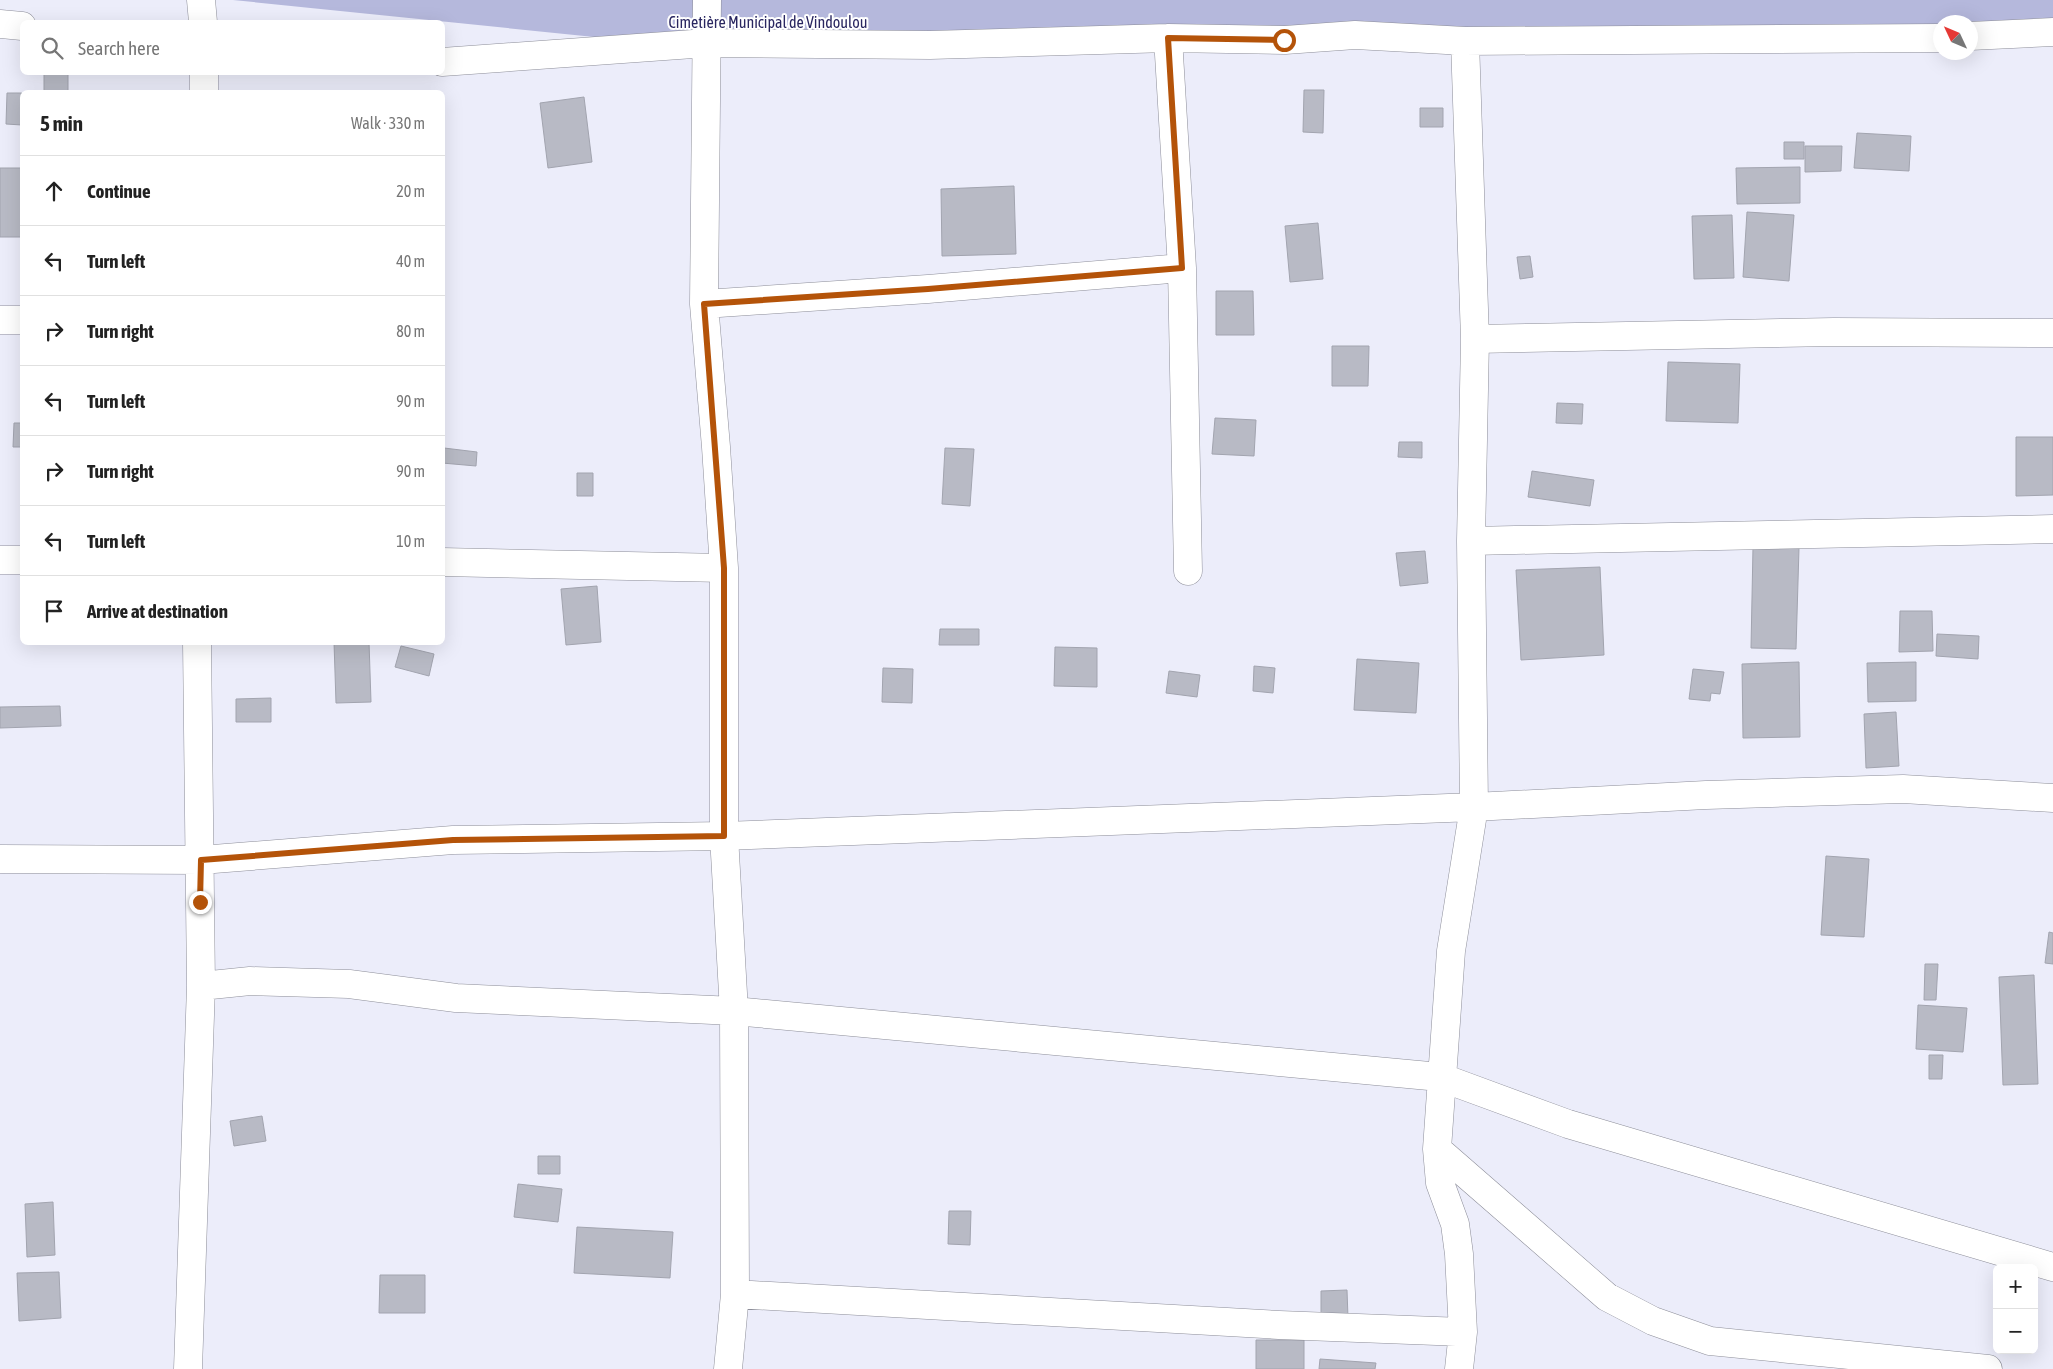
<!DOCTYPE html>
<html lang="en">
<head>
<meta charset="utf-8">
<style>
  :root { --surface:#fff; --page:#f2f2f2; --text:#222; --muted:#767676; --line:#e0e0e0 }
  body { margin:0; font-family:"Asap Condensed",sans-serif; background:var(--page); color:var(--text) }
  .controls { position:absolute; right:15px; bottom:15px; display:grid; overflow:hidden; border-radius:8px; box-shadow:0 5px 20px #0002 }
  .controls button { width:45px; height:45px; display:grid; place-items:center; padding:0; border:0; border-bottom:1px solid var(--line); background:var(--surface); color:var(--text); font:25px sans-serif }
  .compass { position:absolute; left:1933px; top:15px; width:45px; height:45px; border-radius:50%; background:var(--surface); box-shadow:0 5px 20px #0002; rotate:314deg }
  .stop { position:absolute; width:15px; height:15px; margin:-11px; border:4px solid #b45309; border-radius:50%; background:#fff }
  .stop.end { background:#b45309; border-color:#fff; box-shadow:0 1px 5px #0008 }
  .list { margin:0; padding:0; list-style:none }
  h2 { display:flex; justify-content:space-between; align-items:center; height:65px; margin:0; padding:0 20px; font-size:21px }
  h2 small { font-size:16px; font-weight:400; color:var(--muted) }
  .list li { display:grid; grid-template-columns:32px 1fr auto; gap:15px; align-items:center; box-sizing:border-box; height:70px; padding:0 20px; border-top:1px solid var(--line) }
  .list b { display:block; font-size:19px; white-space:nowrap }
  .list em { font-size:16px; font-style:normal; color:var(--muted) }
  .icon { flex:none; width:28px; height:28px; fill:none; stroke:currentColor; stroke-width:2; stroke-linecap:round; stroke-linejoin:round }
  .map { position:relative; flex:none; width:2053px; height:1369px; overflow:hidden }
  .search { position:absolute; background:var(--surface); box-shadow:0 5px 20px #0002; left:20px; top:20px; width:425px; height:55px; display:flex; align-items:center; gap:12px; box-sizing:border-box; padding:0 18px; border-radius:8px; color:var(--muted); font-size:19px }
  .panel { position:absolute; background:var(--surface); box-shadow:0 5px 20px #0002; left:20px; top:90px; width:425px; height:555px; border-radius:8px }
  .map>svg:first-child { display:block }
</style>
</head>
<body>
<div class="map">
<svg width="2053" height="1369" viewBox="0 0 2053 1369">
  <rect width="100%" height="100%" fill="#ecedfa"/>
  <path fill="#b5b8dc" d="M233,0H2053V33L1970,22H1940V38L673,45Z"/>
  <path fill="#b8bac5" stroke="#a2a4af" d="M44,72H68V92H44Z
    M1304,90H1324L1323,133L1303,132Z
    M7,93H22V125L6,124Z
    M584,97L592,162L548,168L540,103Z
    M1420,108H1443V127H1420Z
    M1857,133L1911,136L1909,171L1854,168Z
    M1784,142H1804V159H1784Z
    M1805,146H1842L1841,171L1805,172Z
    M1800,167V203L1737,204L1736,168Z
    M0,168H22V237H0Z
    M1014,186L1016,254L942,256L941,189Z
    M1747,212L1794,215L1789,281L1743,277Z
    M1732,215L1734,278L1694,279L1692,216Z
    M1318,223L1323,279L1290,282L1285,226Z
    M1530,256L1533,277L1520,279L1517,257Z
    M1216,291H1253L1254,335H1216Z
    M1332,346H1369L1368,386H1332Z
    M1668,362L1740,364L1738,423L1666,421Z
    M1557,403L1583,404L1582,424L1556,423Z
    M1215,418L1256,420L1254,456L1212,454Z
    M14,423H22V447H13Z
    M2016,437H2053V495L2016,496Z
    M1399,442H1422V458L1398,457Z
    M444,448L477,452L476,466L442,463Z
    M945,448L974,449L970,506L942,504Z
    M1532,471L1594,480L1590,506L1528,497Z
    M577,473H593V496H577Z
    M1753,547L1799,548L1796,649L1751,648Z
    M1425,551L1428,583L1400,586L1396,553Z
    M1600,567L1604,655L1521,660L1516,570Z
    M597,586L601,642L566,645L561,589Z
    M1900,611H1932L1933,651L1899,652Z
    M940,629H979V645H939Z
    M1937,634L1979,636L1978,659L1936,656Z
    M334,642H369L371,702L336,703Z
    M401,646L434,654L429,676L395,667Z
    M1055,647L1097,648V687L1054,686Z
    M1357,659L1419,663L1416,713L1354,710Z
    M1799,662L1800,737L1743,738L1742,664Z
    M1916,662V701L1868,702L1867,663Z
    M1254,666L1275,668L1273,693L1253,691Z
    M883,668L913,669L912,703L882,702Z
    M1693,669L1724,672L1720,694L1711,693L1710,701L1689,699Z
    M1169,671L1200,675L1197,697L1166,693Z
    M271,698V722H236V699Z
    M60,706L61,726L0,728V707Z
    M1896,712L1899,766L1866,768L1864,714Z
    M1826,856L1869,859L1864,937L1821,935Z
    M2049,932L2053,933V964L2045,963Z
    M1925,964H1938L1936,1000H1924Z
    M2034,975L2038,1084L2003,1085L1999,977Z
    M1918,1005L1967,1008L1963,1052L1916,1049Z
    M1929,1055H1943L1942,1079H1929Z
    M262,1116L266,1141L234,1146L230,1121Z
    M538,1156H560V1174H538Z
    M518,1184L562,1189L558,1222L514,1217Z
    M53,1202L55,1255L27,1257L25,1204Z
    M949,1211H971L970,1245L948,1244Z
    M577,1227L673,1232L670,1278L574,1273Z
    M59,1272L61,1318L19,1321L17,1273Z
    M380,1275H425V1313H379Z
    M1347,1290L1348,1318L1321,1319V1291Z
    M1256,1340H1304V1369H1256Z
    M1320,1359L1376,1363L1375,1369H1319Z"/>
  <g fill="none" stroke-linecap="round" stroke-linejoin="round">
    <defs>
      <path id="street" d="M201,0L203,22
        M707,0L704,304L716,447L724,568V836L734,1011L735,1294L728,1369
        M0,24L22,26
        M1970,36L2053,32
        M1168,38L1182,268L1188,571
        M442,62L707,43L930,45L1168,38L1285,40L1355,35L1465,41L1940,38
        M204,92V72
        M704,304L928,289L1182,268
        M0,320H22
        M1475,339L1834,332L2053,333
        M1471,541L2053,529
        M0,560H22
        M442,562L724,568
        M0,859L201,860L453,840L724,836L1474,807L1706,795L1903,789L2053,798
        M201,986L250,981L349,984L456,998L734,1011L1440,1077L1568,1124L2053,1267
        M1437,1149L1607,1297L1653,1321L1710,1341L1988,1369
        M735,1294L1279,1325L1463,1332
        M188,1369L201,986L197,642
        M1459,1369L1463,1332L1459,1254L1455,1224L1440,1183L1437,1149L1451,951L1474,807L1471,541L1475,339L1465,41"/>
    </defs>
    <use href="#street" stroke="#8d8e99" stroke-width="29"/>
    <use href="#street" stroke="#fff" stroke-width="28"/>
  </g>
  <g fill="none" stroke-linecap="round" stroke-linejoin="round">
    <path stroke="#b45309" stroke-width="6" d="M200,902L201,860L453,840L724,836V568L704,304L928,289L1182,268L1168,38L1284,40"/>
  </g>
  <g text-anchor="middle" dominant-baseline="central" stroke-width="4" stroke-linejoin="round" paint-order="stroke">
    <g font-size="16" fill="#292660" stroke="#fff">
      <text x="768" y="22">Cimetière Municipal de Vindoulou</text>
    </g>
  </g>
</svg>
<div class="controls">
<button>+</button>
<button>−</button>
</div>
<svg class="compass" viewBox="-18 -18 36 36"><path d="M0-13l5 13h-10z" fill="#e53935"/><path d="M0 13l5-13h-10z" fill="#767676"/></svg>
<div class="stop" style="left:1284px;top:40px"></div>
<div class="stop end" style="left:200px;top:902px"></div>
<div class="search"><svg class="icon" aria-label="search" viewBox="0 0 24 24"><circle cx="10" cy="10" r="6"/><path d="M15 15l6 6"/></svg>Search here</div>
<section class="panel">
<h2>5 min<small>Walk · 330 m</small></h2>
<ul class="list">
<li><svg class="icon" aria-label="ahead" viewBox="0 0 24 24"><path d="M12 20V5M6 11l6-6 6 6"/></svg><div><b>Continue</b></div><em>20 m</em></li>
<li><svg class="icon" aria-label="left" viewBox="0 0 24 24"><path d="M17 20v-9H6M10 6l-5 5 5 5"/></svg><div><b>Turn left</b></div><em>40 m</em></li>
<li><svg class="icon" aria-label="right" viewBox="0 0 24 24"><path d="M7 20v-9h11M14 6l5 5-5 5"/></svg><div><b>Turn right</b></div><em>80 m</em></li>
<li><svg class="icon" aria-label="left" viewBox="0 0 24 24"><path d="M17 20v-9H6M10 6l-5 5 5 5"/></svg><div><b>Turn left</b></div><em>90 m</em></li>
<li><svg class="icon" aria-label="right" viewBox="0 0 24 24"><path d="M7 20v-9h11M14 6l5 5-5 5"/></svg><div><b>Turn right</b></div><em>90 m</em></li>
<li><svg class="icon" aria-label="left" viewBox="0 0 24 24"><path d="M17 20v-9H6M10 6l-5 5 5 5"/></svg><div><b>Turn left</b></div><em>10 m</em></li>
<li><svg class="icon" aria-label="arrive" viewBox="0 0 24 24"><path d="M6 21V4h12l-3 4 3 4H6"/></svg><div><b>Arrive at destination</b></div></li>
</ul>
</section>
</div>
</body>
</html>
